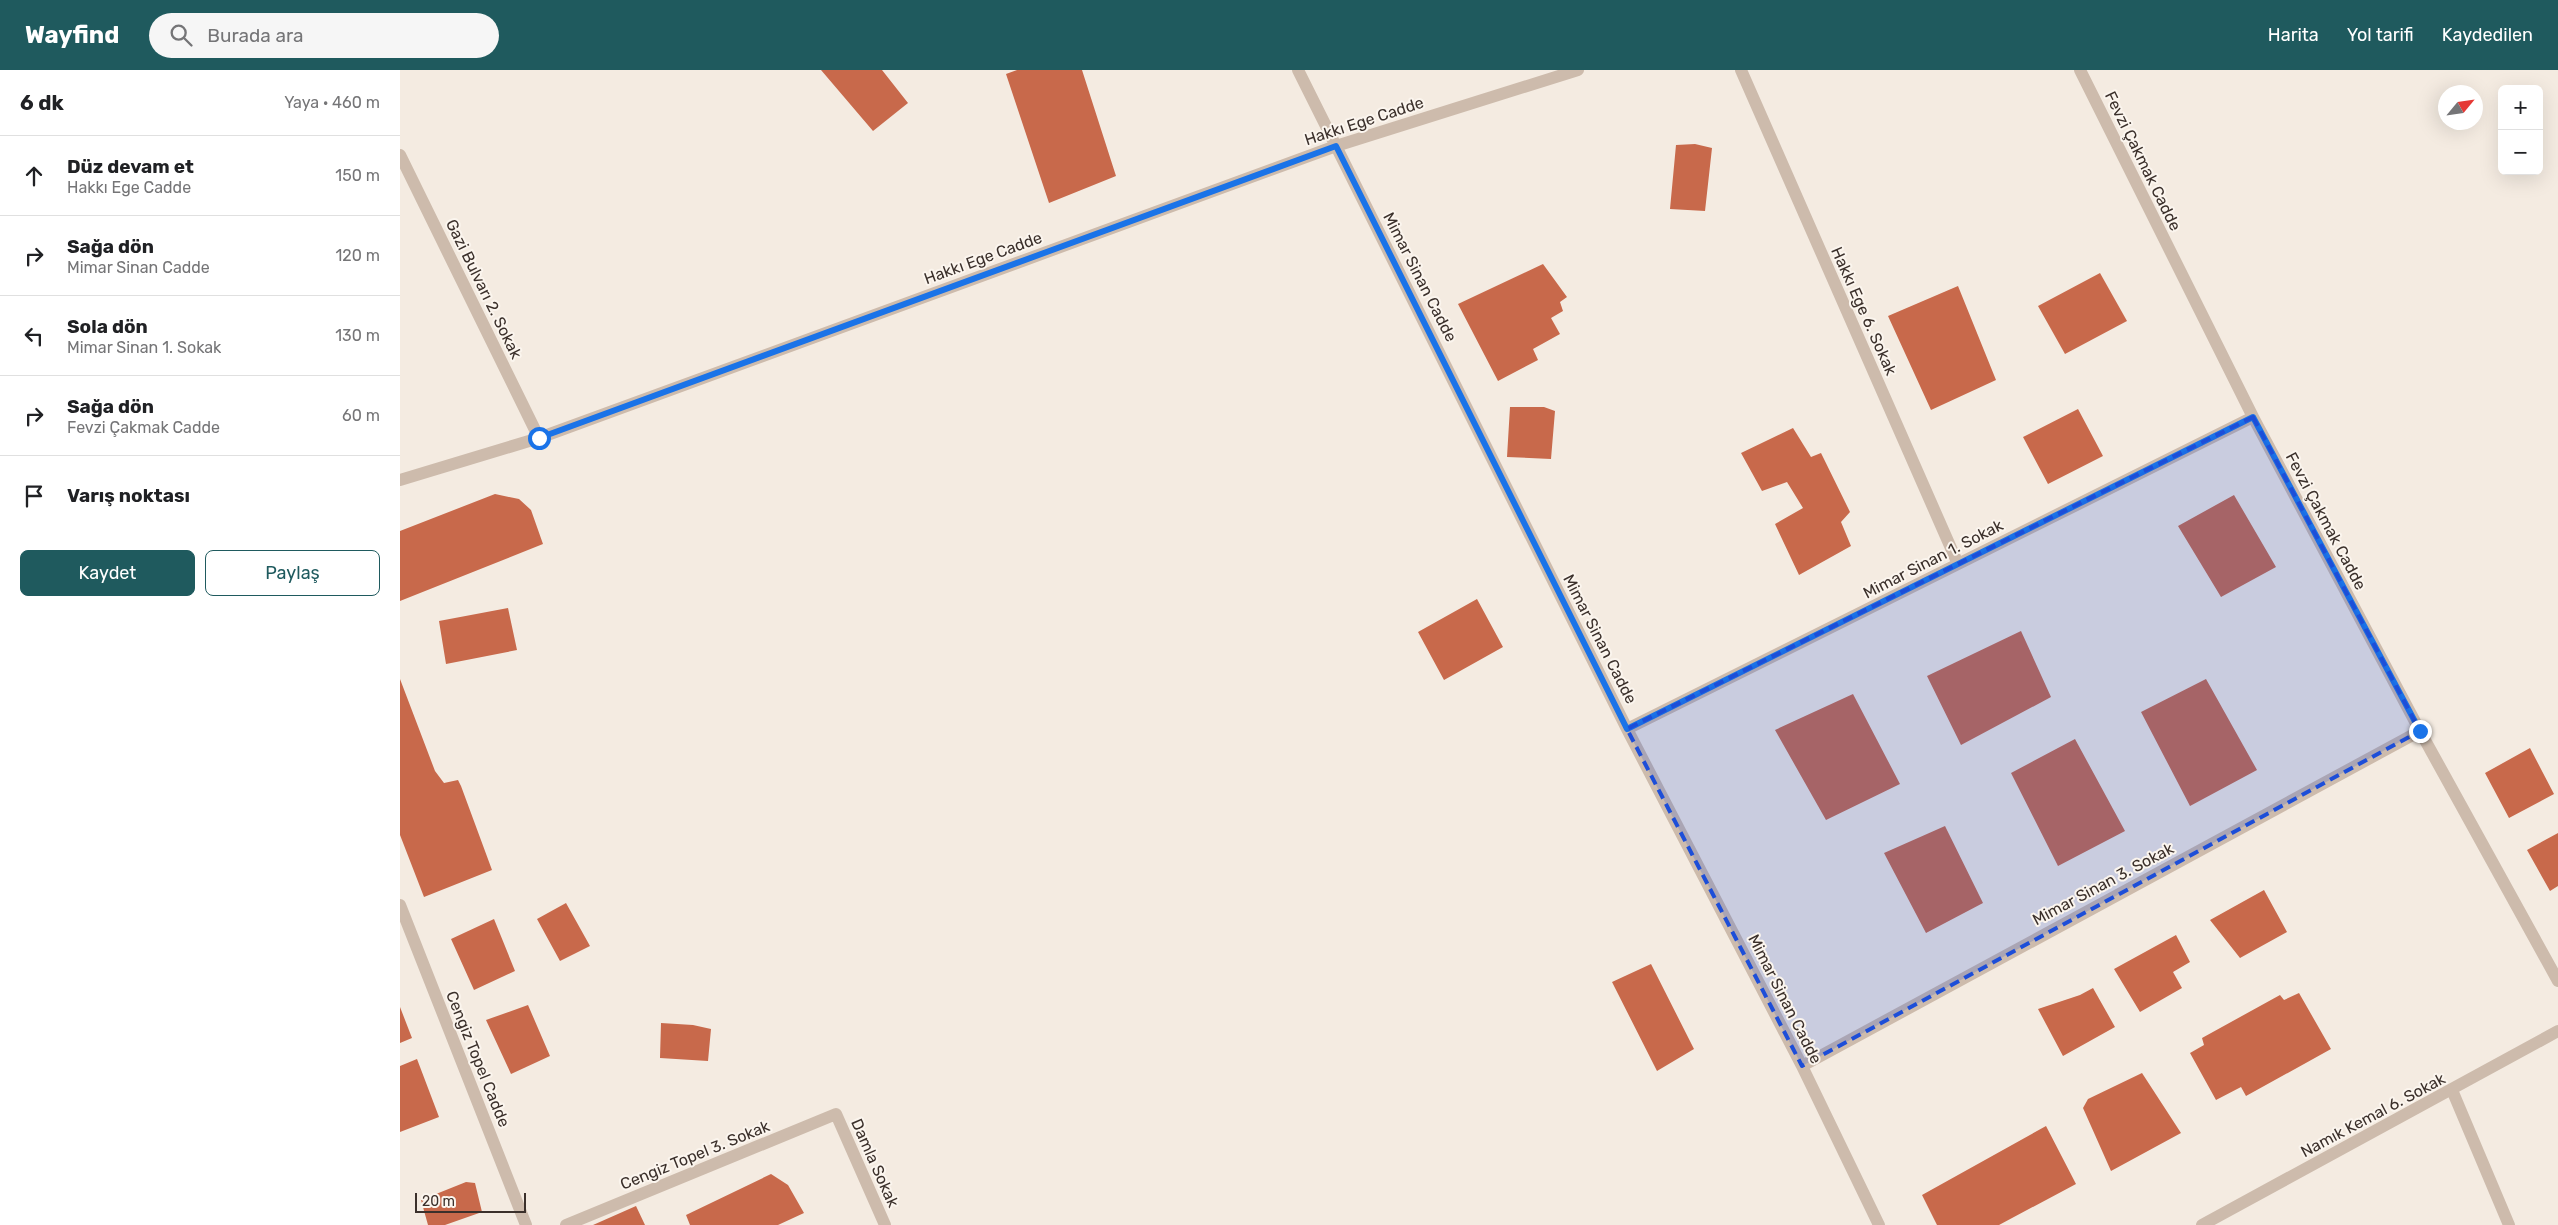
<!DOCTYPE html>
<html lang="tr">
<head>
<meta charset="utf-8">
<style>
  :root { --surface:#fff; --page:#f6f6f6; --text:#202124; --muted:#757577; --line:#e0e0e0; --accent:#1f5a5e }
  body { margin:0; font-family:Rubik,sans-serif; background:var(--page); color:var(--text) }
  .controls { position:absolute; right:15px; top:15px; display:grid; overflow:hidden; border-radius:8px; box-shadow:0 5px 20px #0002 }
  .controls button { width:45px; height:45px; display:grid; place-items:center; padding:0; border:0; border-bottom:1px solid var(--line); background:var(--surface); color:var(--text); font:25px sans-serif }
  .compass { position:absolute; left:2038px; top:15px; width:45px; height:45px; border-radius:50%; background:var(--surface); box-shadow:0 5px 20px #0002; rotate:61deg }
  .scale { position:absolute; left:15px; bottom:12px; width:111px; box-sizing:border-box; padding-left:5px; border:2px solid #3b302b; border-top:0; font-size:14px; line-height:18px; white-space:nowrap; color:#3b302b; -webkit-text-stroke:4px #fbf5ee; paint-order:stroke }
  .stop { position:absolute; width:15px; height:15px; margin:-11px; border:4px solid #1a73e8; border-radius:50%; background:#fff }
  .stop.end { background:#1a73e8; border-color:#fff; box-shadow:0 1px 5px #0008 }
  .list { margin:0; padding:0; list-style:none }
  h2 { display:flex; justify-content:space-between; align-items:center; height:65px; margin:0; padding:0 20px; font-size:21px }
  h2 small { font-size:16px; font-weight:400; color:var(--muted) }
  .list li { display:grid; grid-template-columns:32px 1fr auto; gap:15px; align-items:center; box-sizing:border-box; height:80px; padding:0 20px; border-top:1px solid var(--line) }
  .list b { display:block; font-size:19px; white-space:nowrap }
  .list p { margin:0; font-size:16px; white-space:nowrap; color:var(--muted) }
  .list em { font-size:16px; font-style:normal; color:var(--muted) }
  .actions { display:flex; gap:10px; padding:15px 20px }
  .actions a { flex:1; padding:11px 0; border:1px solid var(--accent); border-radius:8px; text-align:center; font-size:18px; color:var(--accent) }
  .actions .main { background:var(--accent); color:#fff }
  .icon { flex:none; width:28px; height:28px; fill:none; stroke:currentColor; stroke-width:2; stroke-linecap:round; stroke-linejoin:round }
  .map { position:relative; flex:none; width:2158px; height:1155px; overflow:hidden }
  header { display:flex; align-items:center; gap:30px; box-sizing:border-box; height:70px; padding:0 25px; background:var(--accent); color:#fff }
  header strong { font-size:24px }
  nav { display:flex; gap:28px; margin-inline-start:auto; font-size:18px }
  .search { width:350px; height:45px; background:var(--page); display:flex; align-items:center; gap:12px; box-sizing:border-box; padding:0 18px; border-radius:28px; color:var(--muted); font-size:19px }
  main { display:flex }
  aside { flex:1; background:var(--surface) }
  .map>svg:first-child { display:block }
</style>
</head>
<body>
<header>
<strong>Wayfind</strong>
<div class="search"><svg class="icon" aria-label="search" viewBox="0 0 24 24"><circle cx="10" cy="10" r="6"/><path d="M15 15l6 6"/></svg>Burada ara</div>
<nav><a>Harita</a><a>Yol tarifi</a><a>Kaydedilen</a></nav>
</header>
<main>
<aside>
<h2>6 dk<small>Yaya · 460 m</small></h2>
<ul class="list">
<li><svg class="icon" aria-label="ahead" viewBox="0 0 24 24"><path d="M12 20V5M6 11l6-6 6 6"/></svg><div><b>Düz devam et</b><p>Hakkı Ege Cadde</p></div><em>150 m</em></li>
<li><svg class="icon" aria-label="right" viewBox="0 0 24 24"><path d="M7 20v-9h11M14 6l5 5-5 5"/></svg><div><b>Sağa dön</b><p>Mimar Sinan Cadde</p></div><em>120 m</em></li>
<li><svg class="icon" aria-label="left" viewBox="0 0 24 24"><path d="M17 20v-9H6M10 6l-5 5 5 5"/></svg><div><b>Sola dön</b><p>Mimar Sinan 1. Sokak</p></div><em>130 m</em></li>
<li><svg class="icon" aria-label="right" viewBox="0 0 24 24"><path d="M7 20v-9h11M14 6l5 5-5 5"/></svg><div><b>Sağa dön</b><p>Fevzi Çakmak Cadde</p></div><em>60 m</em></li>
<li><svg class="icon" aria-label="arrive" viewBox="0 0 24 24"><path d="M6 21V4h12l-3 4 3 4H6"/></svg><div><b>Varış noktası</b></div></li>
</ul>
<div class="actions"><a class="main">Kaydet</a><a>Paylaş</a></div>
</aside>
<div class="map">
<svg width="2158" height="1155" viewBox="0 0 2158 1155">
  <rect width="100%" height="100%" fill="#f4ebe1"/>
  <path fill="#c8694b" d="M421,0H482L508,33L473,61Z
    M617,0H682L716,106L649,133L606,4Z
    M1295,74L1312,78L1305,141L1270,139L1276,75Z
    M1143,194L1167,227L1160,232L1163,241L1151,248L1160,264L1133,279L1138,290L1098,311L1058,234Z
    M1700,203L1727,251L1665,284L1638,236Z
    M1558,216L1596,310L1531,340L1488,246Z
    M1110,337H1144L1155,341L1151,389L1107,387Z
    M1678,339L1703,386L1648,414L1623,367Z
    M1393,358L1411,387L1421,383L1450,442L1441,452L1451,476L1399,505L1375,454L1403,438L1387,412L1362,421L1341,383Z
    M95,424L119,429L131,440L143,474L0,531V461Z
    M1834,425L1876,497L1821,527L1778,456Z
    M1077,529L1103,577L1044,610L1018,562Z
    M108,538L117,580L46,594L39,551Z
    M1621,561L1651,627L1561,675L1527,606Z
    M0,609L35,701L44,713L58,710L61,716L92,800L24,827L0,765Z
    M1806,609L1857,700L1790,736L1741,642Z
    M1453,624L1500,714L1426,750L1375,660Z
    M1675,669L1725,761L1658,796L1611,703Z
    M2130,678L2154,724L2109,748L2085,703Z
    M1545,756L1583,833L1526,863L1484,783Z
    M2158,763V816L2150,821L2127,780Z
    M1864,820L1887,862L1840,888L1810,850Z
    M166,833L190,876L160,891L137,849Z
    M94,849L115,901L74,920L51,869Z
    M1776,865L1790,892L1773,902L1782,918L1740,942L1714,899Z
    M1251,894L1294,979L1257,1001L1212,912Z
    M1693,918L1715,957L1663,986L1638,939L1680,925Z
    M1899,923L1931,979L1846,1026L1841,1017L1816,1030L1790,983L1804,975L1802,968L1880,925L1884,930Z
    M128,935L150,986L111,1004L86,950Z
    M0,937L12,968L0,973Z
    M261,953L293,955L311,959L308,991L260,988Z
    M17,989L39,1047L0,1062V996Z
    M1742,1003L1781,1063L1711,1101L1683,1038L1688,1029Z
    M1646,1056L1676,1114L1599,1155H1537L1522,1125Z
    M371,1104L388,1115L404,1143L378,1155H290L286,1145Z
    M66,1112L75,1113L82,1142L45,1155H28L21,1130Z
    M236,1136L245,1155H193Z"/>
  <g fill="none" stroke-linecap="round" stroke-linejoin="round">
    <path stroke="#cdbbac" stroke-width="12" d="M898,0L1227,659L1402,996L1479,1155
      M1341,0L1558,494
      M1680,0L1853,347L2020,661L2158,911
      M0,85L139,368
      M0,410L139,368L936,76L1178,0
      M1227,659L1853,347
      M0,835L126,1155
      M1402,996L2020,661
      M2052,1020L2109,1155
      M166,1155L436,1044L485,1155
      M1802,1155L2158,961"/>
  </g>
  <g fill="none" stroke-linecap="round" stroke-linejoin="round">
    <path stroke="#1a73e8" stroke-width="6" d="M139,368L936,76L1227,659L1853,347L2020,661"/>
  </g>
  <path fill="#1d4ed8" fill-opacity="0.2" stroke="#1d4ed8" stroke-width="4" stroke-dasharray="10 6" stroke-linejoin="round" d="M1853,347L2020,661L1402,996L1227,659Z"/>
  <g text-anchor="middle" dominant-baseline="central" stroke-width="4" stroke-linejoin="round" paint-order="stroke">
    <g font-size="16" fill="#3b302b" stroke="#fbf5ee">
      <text transform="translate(964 51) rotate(-18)">Hakkı Ege Cadde</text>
      <text transform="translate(1743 91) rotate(64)">Fevzi Çakmak Cadde</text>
      <text transform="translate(583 188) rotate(-20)">Hakkı Ege Cadde</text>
      <text transform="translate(1020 207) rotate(63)">Mimar Sinan Cadde</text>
      <text transform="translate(84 219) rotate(64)">Gazi Bulvarı 2. Sokak</text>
      <text transform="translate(1464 241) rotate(66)">Hakkı Ege 6. Sokak</text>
      <text transform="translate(1926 451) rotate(62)">Fevzi Çakmak Cadde</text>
      <text transform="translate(1533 489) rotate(-27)">Mimar Sinan 1. Sokak</text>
      <text transform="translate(1200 569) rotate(63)">Mimar Sinan Cadde</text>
      <text transform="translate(1703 814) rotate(-28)">Mimar Sinan 3. Sokak</text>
      <text transform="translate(1385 929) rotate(63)">Mimar Sinan Cadde</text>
      <text transform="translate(78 989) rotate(68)">Cengiz Topel Cadde</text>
      <text transform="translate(1973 1045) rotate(-28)">Namık Kemal 6. Sokak</text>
      <text transform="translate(295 1085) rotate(-22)">Cengiz Topel 3. Sokak</text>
      <text transform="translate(475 1093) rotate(66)">Damla Sokak</text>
    </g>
  </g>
</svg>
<div class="controls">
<button>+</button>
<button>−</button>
</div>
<svg class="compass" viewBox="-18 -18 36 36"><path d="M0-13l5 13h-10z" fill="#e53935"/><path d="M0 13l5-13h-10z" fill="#757577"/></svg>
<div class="scale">20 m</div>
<div class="stop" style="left:139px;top:368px"></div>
<div class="stop end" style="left:2020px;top:661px"></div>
</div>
</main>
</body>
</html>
